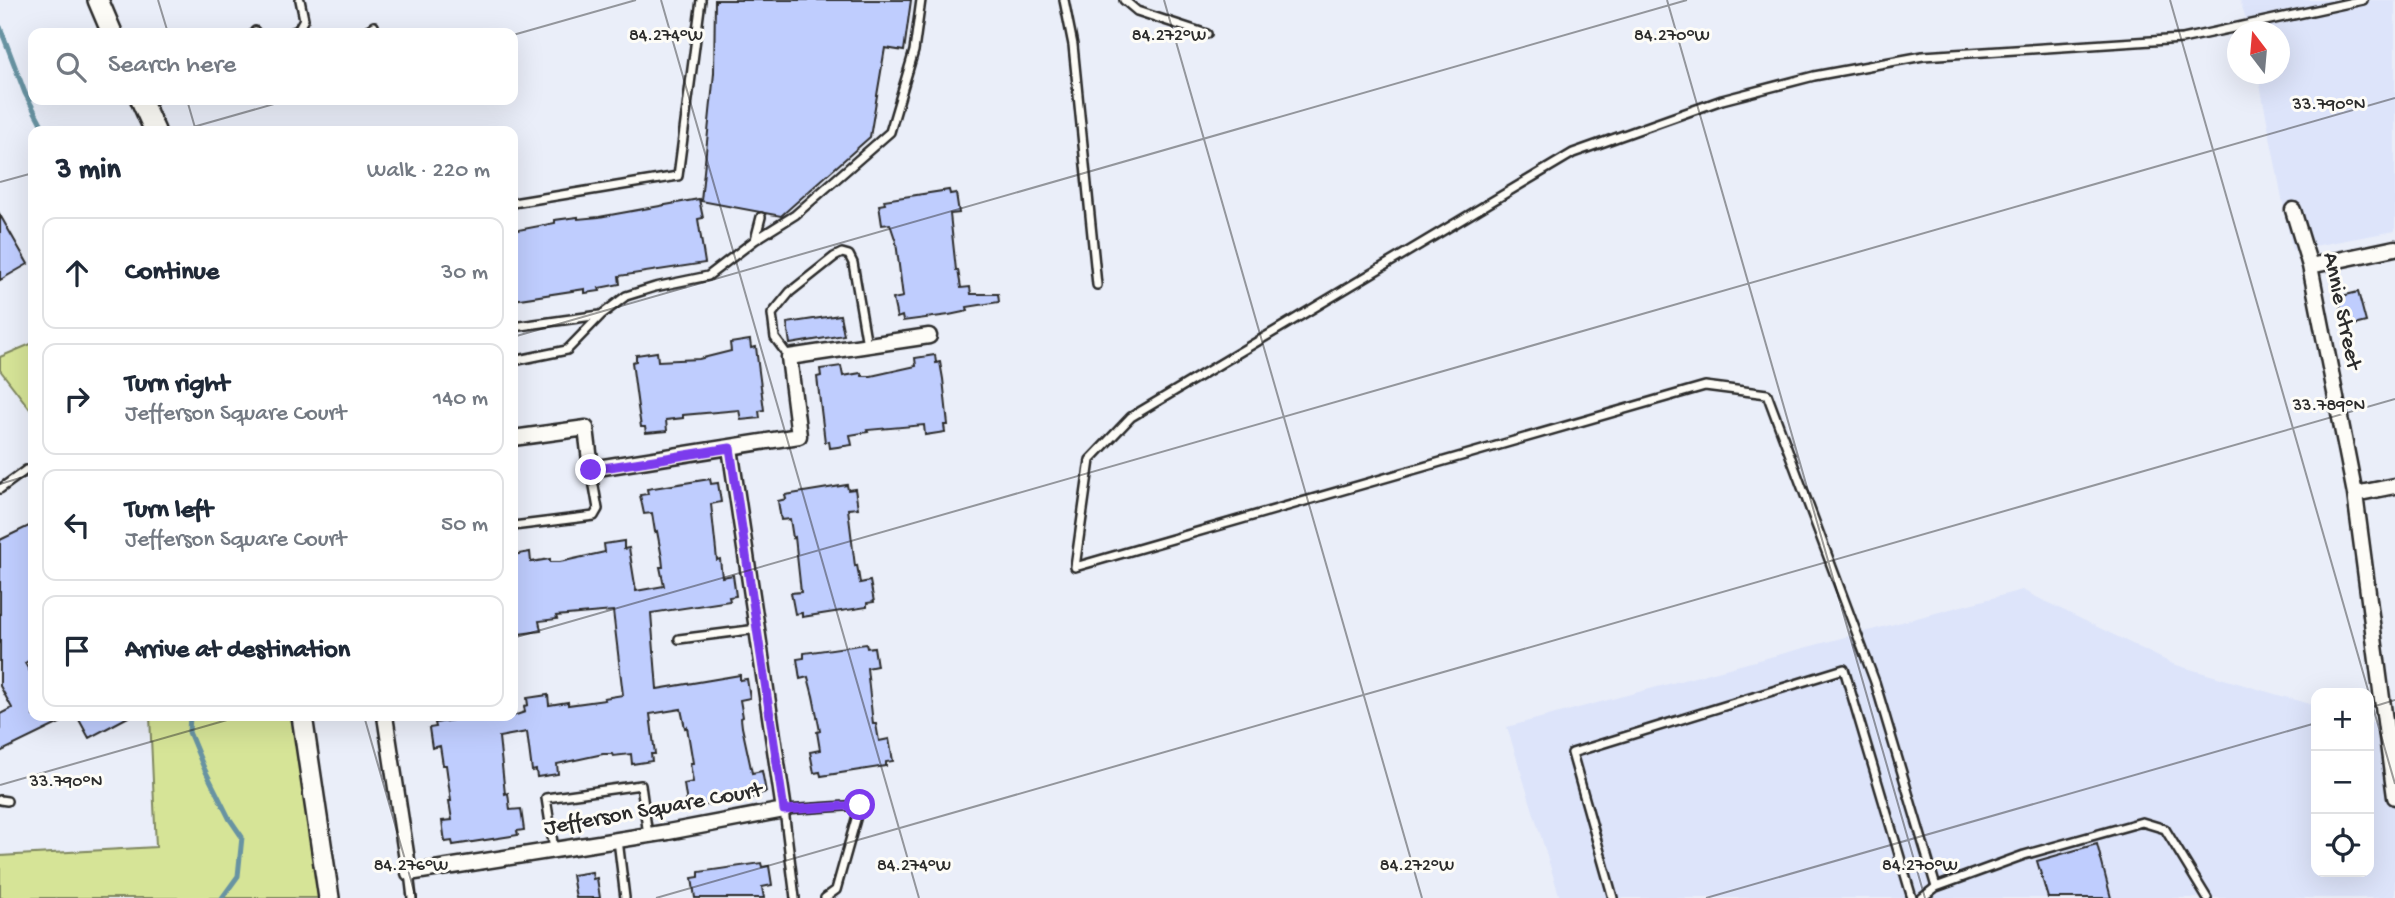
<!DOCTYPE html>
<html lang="en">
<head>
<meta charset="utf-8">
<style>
  :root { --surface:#fff; --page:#f6f6f7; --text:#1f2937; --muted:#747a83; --line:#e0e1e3 }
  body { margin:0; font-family:"Gochi Hand",sans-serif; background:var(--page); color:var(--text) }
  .controls { position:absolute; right:21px; bottom:21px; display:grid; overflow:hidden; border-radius:14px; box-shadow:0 7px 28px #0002 }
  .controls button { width:63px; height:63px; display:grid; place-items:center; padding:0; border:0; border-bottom:2px solid var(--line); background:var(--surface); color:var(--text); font:35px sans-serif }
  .compass { position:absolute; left:2227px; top:21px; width:63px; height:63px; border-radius:50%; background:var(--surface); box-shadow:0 7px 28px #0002; rotate:344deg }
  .stop { position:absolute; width:21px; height:21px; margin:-16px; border:5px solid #7c3aed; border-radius:50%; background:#fff }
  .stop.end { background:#7c3aed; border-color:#fff; box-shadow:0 2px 7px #0008 }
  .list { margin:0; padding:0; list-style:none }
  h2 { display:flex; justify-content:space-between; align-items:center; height:91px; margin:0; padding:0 28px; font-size:30px }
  h2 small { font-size:23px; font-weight:400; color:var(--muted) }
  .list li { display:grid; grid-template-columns:46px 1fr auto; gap:21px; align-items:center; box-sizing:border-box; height:112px; margin:0 14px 14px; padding:0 14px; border:2px solid var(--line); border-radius:14px }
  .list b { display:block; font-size:26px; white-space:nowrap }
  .list p { margin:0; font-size:23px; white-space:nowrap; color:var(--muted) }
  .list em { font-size:23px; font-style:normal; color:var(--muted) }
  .icon { flex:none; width:38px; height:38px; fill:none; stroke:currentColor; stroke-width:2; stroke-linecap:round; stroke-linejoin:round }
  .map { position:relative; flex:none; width:2395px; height:898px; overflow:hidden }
  .search { position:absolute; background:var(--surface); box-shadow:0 7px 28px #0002; left:28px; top:28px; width:490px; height:77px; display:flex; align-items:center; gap:18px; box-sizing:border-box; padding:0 24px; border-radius:14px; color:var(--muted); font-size:26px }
  .panel { position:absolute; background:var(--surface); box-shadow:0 7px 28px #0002; left:28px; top:126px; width:490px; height:595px; border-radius:14px }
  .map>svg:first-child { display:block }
</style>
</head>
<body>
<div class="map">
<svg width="2395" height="898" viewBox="0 0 2395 898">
  <rect width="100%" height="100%" fill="#eaeef9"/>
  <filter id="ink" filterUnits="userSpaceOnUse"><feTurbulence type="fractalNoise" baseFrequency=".0143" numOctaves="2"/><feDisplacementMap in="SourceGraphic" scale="14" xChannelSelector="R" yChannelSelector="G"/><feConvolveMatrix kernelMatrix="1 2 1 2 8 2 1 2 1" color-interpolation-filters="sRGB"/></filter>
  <g filter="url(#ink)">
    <path fill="#dde4fa" d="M2240,0H2395V231L2292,250L2258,74H2280V32L2250,31Z
      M2022,590L2173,664L2316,706V872H2369V721L2384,726L2395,762V898H1560L1507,727Z"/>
    <path fill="#d6e497" stroke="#808861" stroke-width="2" d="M33,343V413L0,370V357Z
      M150,716H308L331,898H0V856L156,847Z"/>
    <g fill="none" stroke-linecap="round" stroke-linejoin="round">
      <path stroke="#6893a2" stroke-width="5" d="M0,27L25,93L45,131
        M190,716L189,732L204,768L229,818L242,837L238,876L222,898"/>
    </g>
    <path fill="#bfcdfe" stroke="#2b2b2b" stroke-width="2" d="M715,0H911L904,51L885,48L870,137L781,216L701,201L714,73Z
      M949,190L950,194L956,193L959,213L950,214L956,270H958L961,288L970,287L971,294H998L999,302L967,307L968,311L949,315L903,321L902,316L897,318L893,299L903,297L896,242L890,224L882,225L879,205L885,204L884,200Z
      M699,199L703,218L698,219L705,263L619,276L620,284L599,288L600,291L585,293V289L513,300V231L555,223V220L578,217V219L599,217Z
      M0,215L28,264L0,280Z
      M2358,292L2366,322L2346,327L2338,297Z
      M840,315L844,335L790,344L787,323Z
      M750,340L751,348L756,347L758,364L764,410L759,411L760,418L741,420L739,410L683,415V418L666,420L667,431L646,433L645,427H641L638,407L632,362L636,361V355L657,352L658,361L699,359L731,351L730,343Z
      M935,355L936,363L940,362L943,379L948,425H944L945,432L925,435L924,425L867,430L868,432L850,435L852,445L830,448L829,441L825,442L817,377L821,376L820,369L841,366L843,376L861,373L862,376H871L916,366L915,358Z
      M710,479L711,484L718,483L721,502L711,504L717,560L720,559L722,577L733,575L736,596L729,597L730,601L651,613L657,689L740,675V680L747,679L750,698L740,700L743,717L741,718L742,727L752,773L762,771L766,792L759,794V797L694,807V803L687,804L684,784L693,782L690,763H693L687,727L685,728L681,709L650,714L655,754H651L652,761L632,764L631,754L613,756L612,754H603L557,764L558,774L537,777L536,770L532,771L527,732L499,737L505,794L508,793L510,810L521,809L524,830L517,831L518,835L453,845L452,841L445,842L442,821L452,820L449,801H451L446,765H443L440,746L432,748L429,728L436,727L435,723L478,716H513L525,712L524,706L528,705L527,698L548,695L549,705L568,702V705L605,700L604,698L623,695L613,611L556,616L557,619L539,621L541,631L519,634L518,627L514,628L513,616V555L530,552L531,562L550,559V562H560L605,552L604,544L624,541V549L629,548L636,591L664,586L660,567H663L662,558L657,531L655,532L652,513L644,514L640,495L648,494L647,489Z
      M847,485L848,490L855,489L858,508L848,509L855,566L857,565L860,583L870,581L874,602L867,603V607L802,617V613L795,614L791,593L801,592L795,537L793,538L790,519L781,520L778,501L786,499L785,495Z
      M33,524V658L25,663L33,677V716H74L0,752V714L12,708L0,686V540Z
      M866,644L867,648L874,647L877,666L867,668L873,724H876L879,741L889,739L893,761L886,762V766L821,776L820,772L814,773L810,752L820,750L817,732L820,731L813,696L808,677L800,679L797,659L804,658V653Z
      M77,716H130L89,738Z
      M2097,844L2111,898H2048L2037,861Z
      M761,863L762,867L769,866L772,885L762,887L764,898H695L692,878L699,877V872Z
      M592,872L593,879L597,878L600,898H576L572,875Z"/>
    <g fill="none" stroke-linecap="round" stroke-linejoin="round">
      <defs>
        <path id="lane" d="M1064,0L1073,45L1097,285
          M1124,0L1137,11L1207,34
          M255,31L256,33
          M290,33L298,30L304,19L300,0
          M364,33L374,26
          M513,203L678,176L701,0
          M755,240L795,215L890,132L914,51L921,0
          M513,327L600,315
          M789,357L775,338L772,314L790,292L834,257L842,253L849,255L853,263L867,345
          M513,361L567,350L601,315L626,296L655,287L708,276L755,240L761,217
          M0,489L26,470
          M513,526L594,516L598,509L591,469
          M679,639L757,629
          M0,800L7,801
          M618,840L625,898
          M554,849L546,798L641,785L648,835
          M409,873L412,898
          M1936,887L1875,682L1767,394L1705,386L1075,567L1090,460L1131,417L1573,153L1722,100L1814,76L1923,56L2182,39L2363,0
          M795,898L784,810L860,805L836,890L825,898
          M1613,898L1572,753L1844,669L1912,898
          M1922,898L1936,887L2024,855L2142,822L2165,829L2207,898"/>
        <path id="street" d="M2293,210L2310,266L2355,494L2395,797
          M2310,266L2395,248
          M513,438L586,428L591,469L799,436L789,357L929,336
          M2355,494L2395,486
          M385,716L409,873L668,832L784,810L730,448"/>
        <path id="secondary" d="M98,0L112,33
          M141,100L155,131
          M302,716L329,898"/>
      </defs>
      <use href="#lane" stroke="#2b2b2b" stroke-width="12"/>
      <use href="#street" stroke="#2b2b2b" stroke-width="19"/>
      <use href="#secondary" stroke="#2b2b2b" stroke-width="24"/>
      <use href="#lane" stroke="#fdfcf7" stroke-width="7"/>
      <use href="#street" stroke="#fdfcf7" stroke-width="14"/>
      <use href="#secondary" stroke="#fdfcf7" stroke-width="19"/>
    </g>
  </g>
  <g fill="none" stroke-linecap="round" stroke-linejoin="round" filter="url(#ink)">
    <path stroke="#7c3aed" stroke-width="9" d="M591,470L730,448L784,810L860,805"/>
  </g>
  <path fill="none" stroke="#2b2b2b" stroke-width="2" stroke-opacity="0.45" d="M158,0L168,33M661,0L919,898M1164,0L1422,898M1667,0L1925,898M2170,0L2395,784M513,35L636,0M187,100L196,131M179,131L288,100M0,182L33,173M513,337L1687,0M0,484L33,474M513,638L2395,98M2369,708L2395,700M364,716L416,898M0,785L241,716M656,898L2395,399M1706,898L2316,723"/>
  <g text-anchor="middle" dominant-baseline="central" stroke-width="6" stroke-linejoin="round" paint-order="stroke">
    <g font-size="23" fill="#2b2b2b" stroke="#fdfcf7">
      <text transform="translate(2341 311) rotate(78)">Annie Street</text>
      <text transform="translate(653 810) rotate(-10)">Jefferson Square Court</text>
    </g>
  </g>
  <g font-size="18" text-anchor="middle" fill="#2b2b2b" stroke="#fdfcf7" stroke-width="6" stroke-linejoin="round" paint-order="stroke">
    <text x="666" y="40">84.274°W</text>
    <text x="1169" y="40">84.272°W</text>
    <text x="1672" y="40">84.270°W</text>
    <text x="2329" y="109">33.790°N</text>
    <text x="2329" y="410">33.789°N</text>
    <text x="66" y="786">33.790°N</text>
    <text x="411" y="870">84.276°W</text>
    <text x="914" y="870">84.274°W</text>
    <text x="1417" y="870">84.272°W</text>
    <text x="1920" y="870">84.270°W</text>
  </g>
</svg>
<div class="controls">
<button>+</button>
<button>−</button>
<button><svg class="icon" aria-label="locate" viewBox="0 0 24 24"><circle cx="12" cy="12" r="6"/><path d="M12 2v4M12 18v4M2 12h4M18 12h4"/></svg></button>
</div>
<svg class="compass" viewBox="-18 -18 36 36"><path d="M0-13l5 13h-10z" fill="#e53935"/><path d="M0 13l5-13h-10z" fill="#747a83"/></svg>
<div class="stop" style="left:860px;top:805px"></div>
<div class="stop end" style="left:591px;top:470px"></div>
<div class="search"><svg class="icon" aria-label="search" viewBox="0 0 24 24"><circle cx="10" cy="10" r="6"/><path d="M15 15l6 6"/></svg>Search here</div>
<section class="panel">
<h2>3 min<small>Walk · 220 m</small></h2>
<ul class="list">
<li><svg class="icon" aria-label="ahead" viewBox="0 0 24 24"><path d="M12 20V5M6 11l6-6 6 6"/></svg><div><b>Continue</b></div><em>30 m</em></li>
<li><svg class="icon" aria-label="right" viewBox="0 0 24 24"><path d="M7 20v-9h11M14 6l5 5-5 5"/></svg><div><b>Turn right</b><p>Jefferson Square Court</p></div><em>140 m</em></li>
<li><svg class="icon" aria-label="left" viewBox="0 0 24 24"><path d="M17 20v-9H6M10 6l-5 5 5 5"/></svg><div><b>Turn left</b><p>Jefferson Square Court</p></div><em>50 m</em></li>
<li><svg class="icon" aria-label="arrive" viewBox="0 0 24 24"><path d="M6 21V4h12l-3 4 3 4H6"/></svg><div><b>Arrive at destination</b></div></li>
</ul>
</section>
</div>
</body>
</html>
